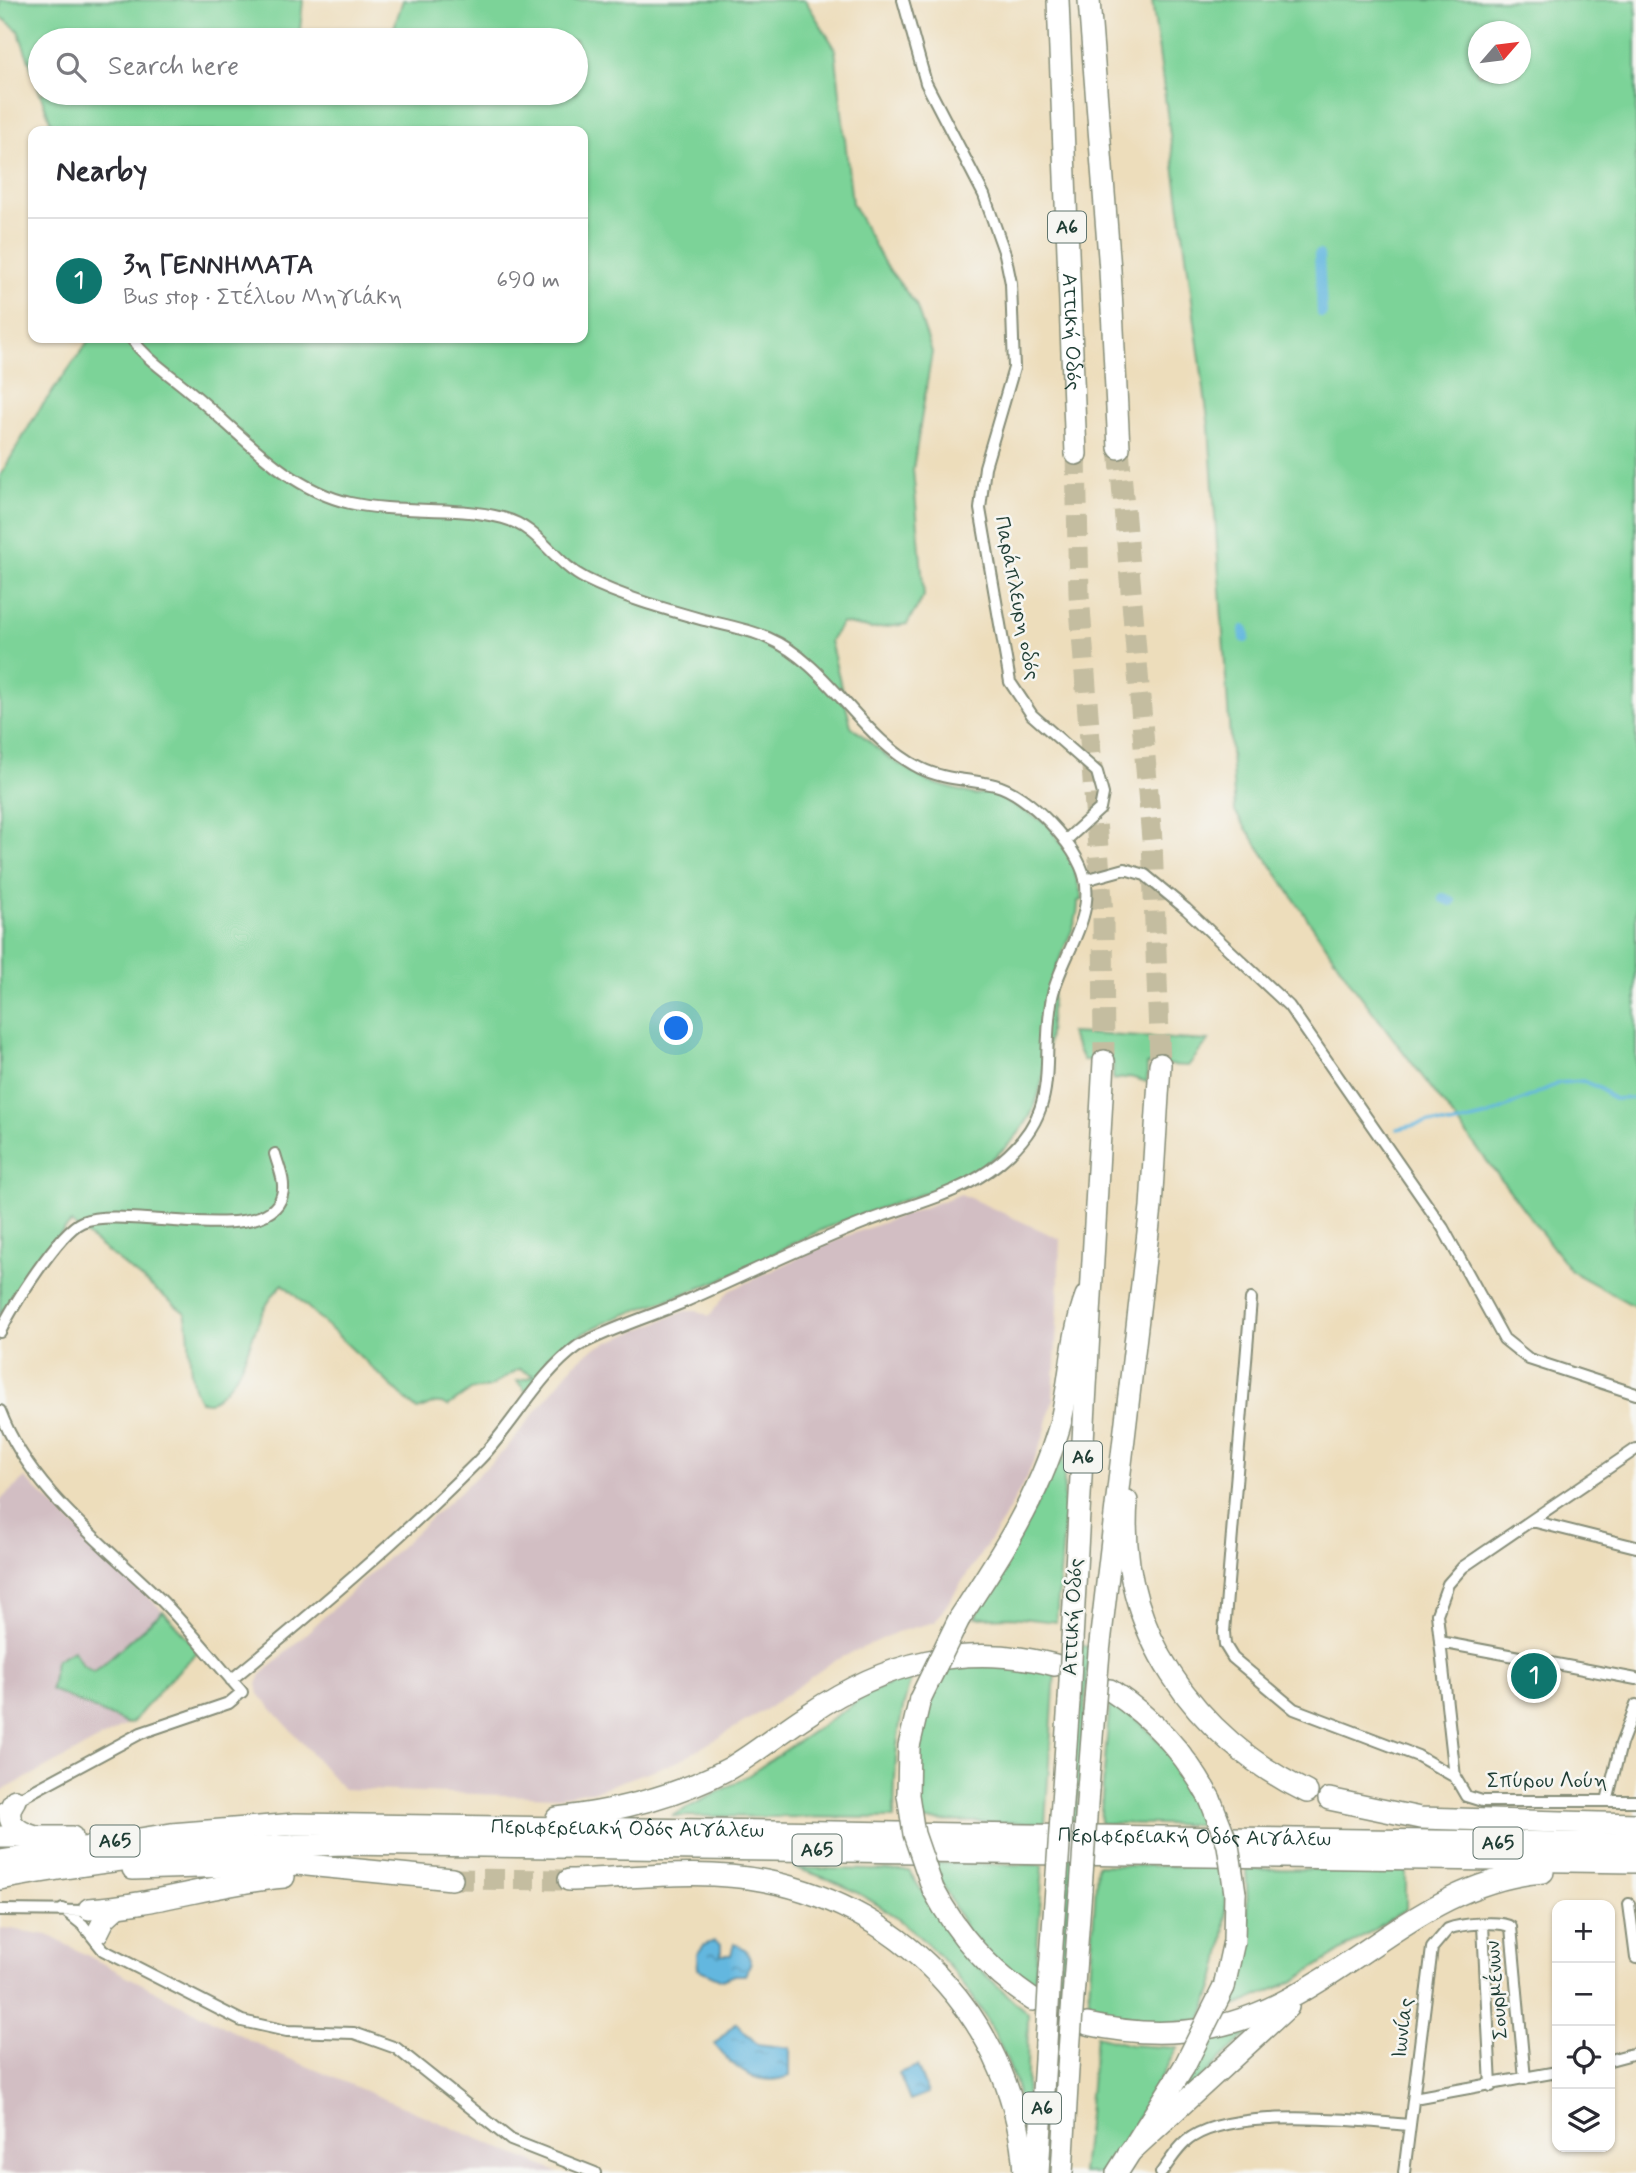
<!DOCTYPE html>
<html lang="en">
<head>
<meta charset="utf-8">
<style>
  :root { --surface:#fff; --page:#f7f7f7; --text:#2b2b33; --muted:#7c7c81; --line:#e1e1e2; --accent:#0f766e }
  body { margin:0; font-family:Mynerve,sans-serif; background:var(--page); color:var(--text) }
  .controls { position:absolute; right:21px; bottom:21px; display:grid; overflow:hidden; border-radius:14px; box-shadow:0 2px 5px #0004 }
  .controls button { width:63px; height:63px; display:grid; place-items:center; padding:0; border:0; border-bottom:2px solid var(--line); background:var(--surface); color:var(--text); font:35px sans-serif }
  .compass { position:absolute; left:1468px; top:21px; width:63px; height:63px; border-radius:50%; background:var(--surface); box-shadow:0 2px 5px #0004; rotate:62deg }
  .you { position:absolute; left:677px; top:1029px; width:24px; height:24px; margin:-18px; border:5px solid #fff; border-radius:50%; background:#1a73e8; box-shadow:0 0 0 10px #1a73e833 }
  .badge { display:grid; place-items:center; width:46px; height:46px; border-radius:50%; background:var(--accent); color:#fff; font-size:23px; font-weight:700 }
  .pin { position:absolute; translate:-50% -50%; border:4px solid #fff; box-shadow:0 2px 7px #0006 }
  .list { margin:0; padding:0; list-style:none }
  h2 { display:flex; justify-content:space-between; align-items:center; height:91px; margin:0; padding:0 28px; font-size:30px }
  h2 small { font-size:23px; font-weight:400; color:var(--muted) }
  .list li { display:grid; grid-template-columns:46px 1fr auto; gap:21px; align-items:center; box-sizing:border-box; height:126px; padding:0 28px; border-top:2px solid var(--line) }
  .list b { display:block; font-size:26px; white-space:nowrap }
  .list p { margin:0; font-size:23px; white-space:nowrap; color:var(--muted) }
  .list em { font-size:23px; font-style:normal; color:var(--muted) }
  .icon { flex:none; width:38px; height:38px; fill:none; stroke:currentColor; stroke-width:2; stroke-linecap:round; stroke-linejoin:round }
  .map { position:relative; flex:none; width:1636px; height:2173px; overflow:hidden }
  .search { position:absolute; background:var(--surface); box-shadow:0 2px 5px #0004; left:28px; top:28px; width:560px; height:77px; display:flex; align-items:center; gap:18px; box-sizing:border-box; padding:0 24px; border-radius:38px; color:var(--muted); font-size:26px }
  .panel { position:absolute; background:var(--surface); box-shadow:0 2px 5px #0004; left:28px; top:126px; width:560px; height:217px; border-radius:14px }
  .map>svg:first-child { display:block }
</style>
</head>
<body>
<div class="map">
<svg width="1636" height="2173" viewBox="0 0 1636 2173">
  <defs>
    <pattern id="water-ripples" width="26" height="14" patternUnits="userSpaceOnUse" patternTransform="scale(1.75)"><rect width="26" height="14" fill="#63b7df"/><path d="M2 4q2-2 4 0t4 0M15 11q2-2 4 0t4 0" fill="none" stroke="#5196b6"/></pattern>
  </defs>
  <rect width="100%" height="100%" fill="#f6f6f2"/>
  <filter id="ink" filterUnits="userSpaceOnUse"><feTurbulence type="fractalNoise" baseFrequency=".0143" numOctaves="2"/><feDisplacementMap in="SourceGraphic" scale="14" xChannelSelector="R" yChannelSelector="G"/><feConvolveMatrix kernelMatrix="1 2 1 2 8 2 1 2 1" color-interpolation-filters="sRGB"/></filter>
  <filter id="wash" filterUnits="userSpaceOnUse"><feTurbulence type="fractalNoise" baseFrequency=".00686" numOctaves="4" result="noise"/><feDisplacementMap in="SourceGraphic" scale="28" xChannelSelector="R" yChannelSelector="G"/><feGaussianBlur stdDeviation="1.57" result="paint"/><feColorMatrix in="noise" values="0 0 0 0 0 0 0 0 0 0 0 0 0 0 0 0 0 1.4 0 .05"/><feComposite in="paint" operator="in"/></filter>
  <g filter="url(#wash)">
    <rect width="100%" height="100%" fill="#edddbb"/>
    <path fill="#d2bec3" d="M961,1194L1060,1239L1058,1307L1053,1399L1044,1436L1027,1477L1003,1521L935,1622L897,1632L832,1662L768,1708L679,1761L597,1790L555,1797L343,1789L259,1694L257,1684L261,1675L505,1450L574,1364L592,1349L685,1311H698L709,1316L729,1291L841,1238Z
      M25,1478L163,1611L94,1672L82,1664L73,1650L120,1720L128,1724L0,1792V1500Z
      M5,1928L48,1935L269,2050L559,2173H0V1929Z"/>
    <path fill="#7bd398" stroke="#4d8866" stroke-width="2" fill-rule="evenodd" d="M0,0H303L299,40H40V92L18,30L0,16Z
      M403,0H805L835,48L852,203L883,261L916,305L932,352L913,469L924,596L907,624L872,629L842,623L830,641L851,726L889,758L929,782L975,795L990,792L1048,824L1070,856L1083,900L1078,901C1079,930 1057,952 1054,980C1049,1020 1049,1081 1030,1116C993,1183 907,1196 841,1222C800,1237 762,1262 722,1279C675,1300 607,1315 566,1344C550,1355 539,1379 528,1394L517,1381L535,1376L519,1369L490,1387L471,1390L448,1406C436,1398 429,1407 417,1410L283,1284C247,1317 254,1377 209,1402L200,1401C185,1378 193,1340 185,1313L71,1223L42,1253L0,1315V476L37,413L91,338H583V131H54L40,93H318L335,104L360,98L363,93H576V40H390Z
      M1152,0H1636V1307L1571,1271L1354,987L1235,812L1209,427ZM1478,32H1520V74H1478Z
      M1070,1033L1208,1041L1188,1066L1147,1064V1082L1130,1077L1113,1080V1062L1083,1060Z
      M1064,1452V1529L1056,1622L1012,1617L975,1618Z
      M163,1611L199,1651L165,1684L133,1722L128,1724L51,1690L55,1661L73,1650L82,1664L94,1672Z
      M1081,1644L1089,1648L1060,2049L1055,2047Z
      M972,1662L1055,1673L1045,1823L920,1821C915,1764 921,1717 944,1664Z
      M913,1674C895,1722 895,1768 894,1818L672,1816L743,1779L871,1692Z
      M1110,1699C1163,1736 1183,1768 1213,1825L1100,1823Z
      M931,1863L1043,1865L1034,1991L1016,1978L968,1932Z
      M1097,1865L1224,1867C1230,1921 1222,1971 1201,2020L1155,2024L1088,2012Z
      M794,1868L909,1871L960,1951L1028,2014L1026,2128C1021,2109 1018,2089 1011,2071C975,1975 894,1894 794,1868Z
      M1246,1869L1406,1870V1909L1294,1981L1226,2010C1251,1959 1249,1924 1246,1869Z
      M1255,2027L1170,2107L1211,2038Z
      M1096,2036L1131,2045L1177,2048L1108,2173H1082Z"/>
    <path fill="url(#water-ripples)" stroke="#417a8a" stroke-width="2" d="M714,1941L721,1945V1955H731L734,1943L746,1950L751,1962L745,1975H734L722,1980L698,1969L697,1954L704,1945Z
      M736,2023L757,2044L790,2048V2076C756,2088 734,2069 714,2044Z
      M917,2066L928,2093L910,2100L899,2073Z"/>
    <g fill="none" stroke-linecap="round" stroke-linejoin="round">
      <path stroke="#63b7df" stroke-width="3.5" d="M1397,1129L1428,1122L1451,1125L1487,1116L1559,1083L1583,1081L1599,1088L1614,1099L1636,1098"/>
      <path stroke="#63b7df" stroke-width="10" d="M1319,255L1322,313
        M1244,630L1245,638
        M1443,898L1451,901"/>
    </g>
  </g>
  <g filter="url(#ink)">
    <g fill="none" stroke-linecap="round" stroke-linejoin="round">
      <path stroke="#c4bda0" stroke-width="21" stroke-dasharray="21 10" stroke-linecap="butt" d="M1119,448L1152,840L1160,1064
        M1076,454L1079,594L1103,914L1104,1061
        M452,1879L569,1880"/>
      <defs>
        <path id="street" d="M903,0L926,83L984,195L1005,254L1011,283L1014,368L985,467L980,509L1010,682L1032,715L1097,772L1103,794L1100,809L1065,841
          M131,338C147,360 167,372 187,389C238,430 284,488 350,503C401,514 453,505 503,518C539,527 554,563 586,579C622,597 665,609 704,620C725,625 748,629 768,638C829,664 860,738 920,768C944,780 969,779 995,785C1028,793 1078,846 1085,879C1094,919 1060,959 1052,997C1039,1067 1065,1109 999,1163C962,1194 912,1204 868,1221C806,1245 745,1275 684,1302C649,1317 611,1328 578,1346C536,1376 513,1427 476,1463C399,1540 315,1611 231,1680
          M1085,880L1125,869L1145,875L1186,909L1289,1006L1443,1228L1504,1339L1529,1359L1636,1394
          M1251,1299L1224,1632L1225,1645L1233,1658L1294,1709L1418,1756L1455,1777
          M0,1332C12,1307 59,1232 82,1222C122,1204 269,1249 282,1195C286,1182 278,1166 275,1154
          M0,1411C30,1490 102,1542 161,1600C190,1629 215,1662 242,1692L229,1703L141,1733L0,1809
          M1636,1449L1463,1567L1448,1584L1437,1614L1455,1777L1466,1796L1482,1801H1636
          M1532,1521L1636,1547
          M1440,1642L1636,1679
          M1607,1801L1621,1744L1636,1705
          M1629,1904L1636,1958
          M63,1909L83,1925L103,1950L242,2021L287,2031L354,2033L396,2048L511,2140L595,2173
          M0,1910L90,1911
          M1483,1925L1491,2086
          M1610,2060L1636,2053
          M1414,2098L1557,2072
          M1161,2173C1170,2161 1179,2145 1192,2137C1236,2108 1356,2120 1409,2125
          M1404,2173L1432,1948L1448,1929C1460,1924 1501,1920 1511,1927L1525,2079"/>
        <g id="highway">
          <path id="s1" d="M1058,0L1076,454"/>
          <path d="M1089,0L1110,270L1119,448"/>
          <path d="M1127,1501C1117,1629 1195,1738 1307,1792"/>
          <path d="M959,1619C999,1558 1038,1499 1059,1428C1071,1384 1070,1339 1086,1296"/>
          <path d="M1072,1640L1104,1061"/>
          <path d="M1099,1652L1151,1207L1160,1064"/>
          <path d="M1110,1690C1154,1719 1185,1753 1210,1799"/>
          <path d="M1063,1788L1069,1701"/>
          <path d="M1088,1789L1094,1712"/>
          <path d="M908,1795L909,1746L920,1699"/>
          <path d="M1329,1799L1420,1818L1636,1824"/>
          <path d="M15,1800C2,1819 15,1831 33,1836"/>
          <path d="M557,1818C617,1811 676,1797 730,1768C757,1752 782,1731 809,1714C885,1662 965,1642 1055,1665"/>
          <path d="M0,1837H72"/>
          <path id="s2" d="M0,1861L171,1834L295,1824L1636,1844"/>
          <path d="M133,1869L297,1864L452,1879"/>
          <path d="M0,1879C118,1857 226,1846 346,1844L1636,1862"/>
          <path d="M569,1880C634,1878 701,1868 766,1881C908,1909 1016,2027 1024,2173"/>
          <path d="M933,1889C958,1936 989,1970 1033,2000"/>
          <path d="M89,1909C155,1905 218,1883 284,1877"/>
          <path d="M98,1932L105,1918L117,1907"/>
          <path d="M1050,1972L1056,1888"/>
          <path d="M1074,1984L1081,1889"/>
          <path d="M1224,1987L1234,1941L1235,1893"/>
          <path d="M1087,2024C1154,2039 1217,2035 1279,2004C1369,1959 1438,1880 1543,1872"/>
          <path d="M1129,2153L1288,2007"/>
          <path d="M1038,2173L1046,2043"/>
          <path d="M1062,2173L1069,2052"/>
          <path d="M1117,2173L1184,2067"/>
        </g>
      </defs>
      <use href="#street" stroke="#868d78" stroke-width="14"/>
      <use href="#highway" stroke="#868d78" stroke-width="24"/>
      <use href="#street" stroke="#fff" stroke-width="10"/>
      <use href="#highway" stroke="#fff" stroke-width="21"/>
      <defs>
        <path id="highway-bridge" d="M920,1699L959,1619
          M1069,1701L1072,1640
          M1094,1712L1099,1652
          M908,1795L914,1834L933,1889
          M1210,1799L1228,1845L1235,1893
          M1056,1888L1063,1788
          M1081,1889L1088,1789
          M1046,2043L1050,1972
          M1069,2052L1074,1984
          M1184,2067L1224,1987"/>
      </defs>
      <use href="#highway-bridge" stroke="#868d78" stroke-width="24" stroke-linecap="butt"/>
      <use href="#highway-bridge" stroke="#fff" stroke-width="21"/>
    </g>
  </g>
  <g text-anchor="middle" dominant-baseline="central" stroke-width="5" stroke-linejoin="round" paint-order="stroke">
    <g fill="#f6f6f2" stroke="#60746d" stroke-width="2">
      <rect x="1048" y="211.5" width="38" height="31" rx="5"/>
      <rect x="1064" y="1441.5" width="38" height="31" rx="5"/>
      <rect x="90.5" y="1825.5" width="49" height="31" rx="5"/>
      <rect x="1473.5" y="1827.5" width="49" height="31" rx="5"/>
      <rect x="792.5" y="1834.5" width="49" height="31" rx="5"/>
      <rect x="1023" y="2092.5" width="38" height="31" rx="5"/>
    </g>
    <g font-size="19" font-weight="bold" fill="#1f3d34">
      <text x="1067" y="227">Α6</text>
      <text x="1083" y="1457">Α6</text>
      <text x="115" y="1841">Α65</text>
      <text x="1498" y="1843">Α65</text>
      <text x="817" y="1850">Α65</text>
      <text x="1042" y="2108">Α6</text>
    </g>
    <g font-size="21" fill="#1f3d34" stroke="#f6f6f2">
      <text stroke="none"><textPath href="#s1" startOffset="332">Αττική Οδός</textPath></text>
      <text transform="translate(1017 598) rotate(79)">Παράπλευρη οδός</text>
      <text transform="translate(1073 1617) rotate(-87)">Αττική Οδός</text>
      <text x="1547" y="1781">Σπύρου Λούη</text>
      <text stroke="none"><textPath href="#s2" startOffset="630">Περιφερειακή Οδός Αιγάλεω</textPath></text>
      <text stroke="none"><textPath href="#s2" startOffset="1197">Περιφερειακή Οδός Αιγάλεω</textPath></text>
      <text transform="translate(1497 1990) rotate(-95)">Σουρμένων</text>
      <text transform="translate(1403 2028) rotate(-83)">Ιωνίας</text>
    </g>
  </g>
</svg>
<div class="controls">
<button>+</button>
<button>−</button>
<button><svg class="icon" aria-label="locate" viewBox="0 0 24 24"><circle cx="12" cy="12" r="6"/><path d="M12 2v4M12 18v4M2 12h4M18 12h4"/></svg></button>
<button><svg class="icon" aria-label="layers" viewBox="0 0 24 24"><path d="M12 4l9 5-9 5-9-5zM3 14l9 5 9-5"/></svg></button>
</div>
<svg class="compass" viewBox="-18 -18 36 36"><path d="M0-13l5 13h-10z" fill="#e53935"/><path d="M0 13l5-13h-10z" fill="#7c7c81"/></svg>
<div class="you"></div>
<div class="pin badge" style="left:1534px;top:1676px">1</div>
<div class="search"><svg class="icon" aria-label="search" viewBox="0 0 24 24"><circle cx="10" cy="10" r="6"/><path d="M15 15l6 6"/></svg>Search here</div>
<section class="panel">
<h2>Nearby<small></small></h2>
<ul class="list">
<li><span class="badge">1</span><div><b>3η ΓΕΝΝΗΜΑΤΑ</b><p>Bus stop · Στέλιου Μηγιάκη</p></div><em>690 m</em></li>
</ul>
</section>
</div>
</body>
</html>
